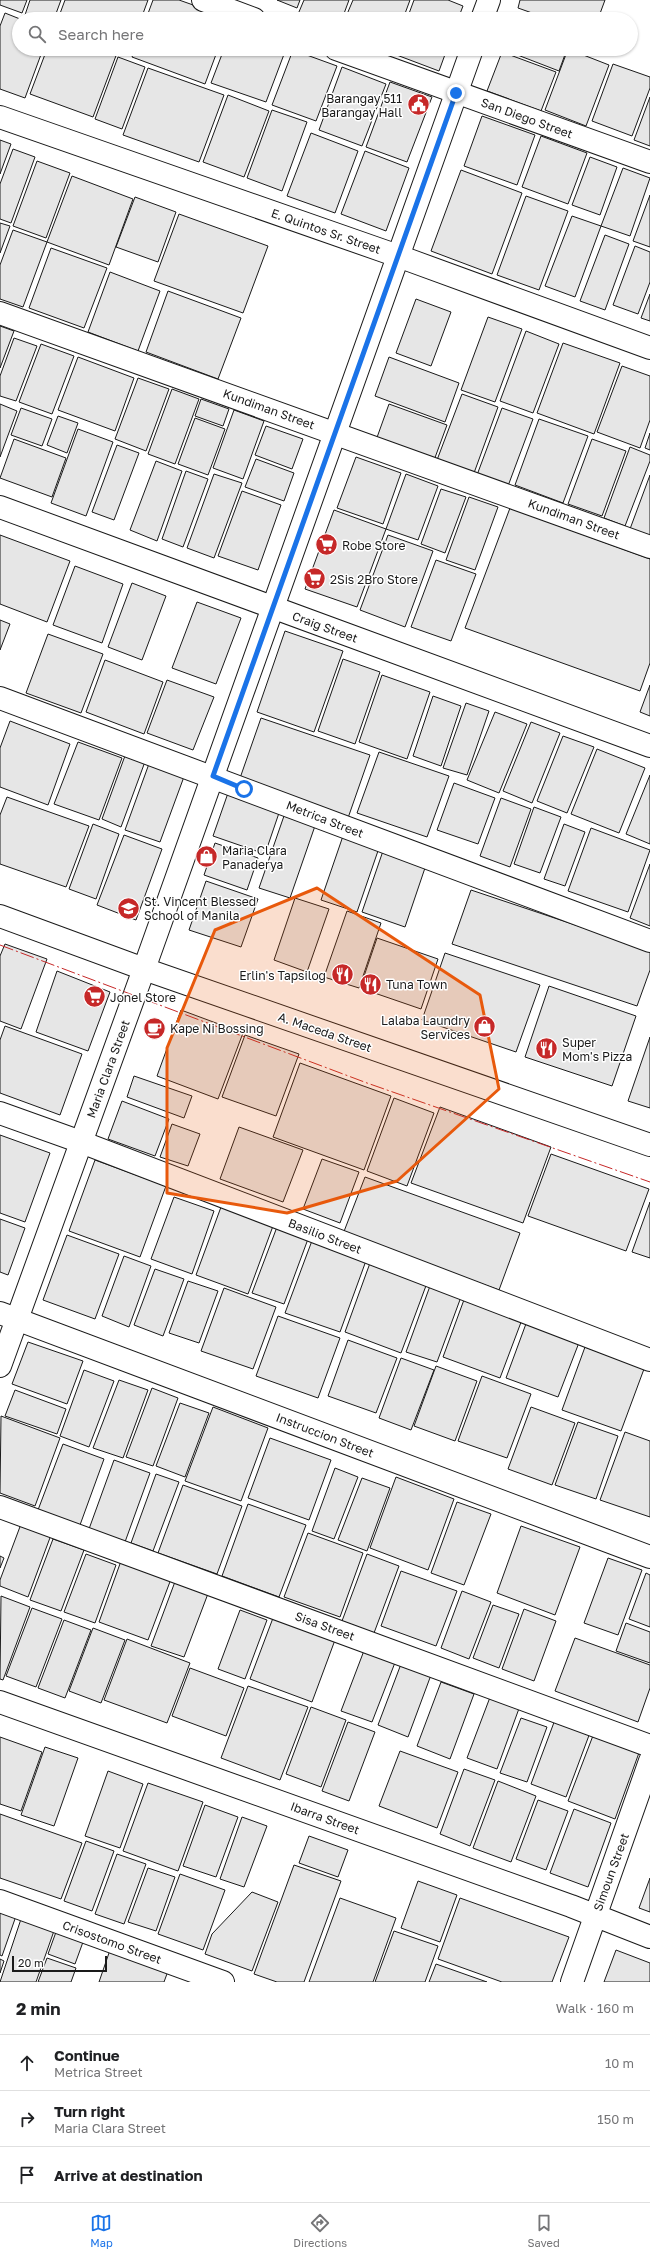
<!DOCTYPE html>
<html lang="en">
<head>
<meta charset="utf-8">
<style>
  :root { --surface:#fff; --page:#f6f6f6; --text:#202124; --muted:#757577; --line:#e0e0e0; --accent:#1a73e8 }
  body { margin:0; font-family:"Golos Text",sans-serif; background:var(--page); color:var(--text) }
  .scale { position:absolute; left:12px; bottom:10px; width:95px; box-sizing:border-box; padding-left:4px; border:2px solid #1a1a1a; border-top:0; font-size:11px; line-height:14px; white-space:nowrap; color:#1a1a1a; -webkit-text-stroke:3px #fff; paint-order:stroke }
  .stop { position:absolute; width:12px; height:12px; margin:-9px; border:3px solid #1a73e8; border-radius:50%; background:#fff }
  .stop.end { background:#1a73e8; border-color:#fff; box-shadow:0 1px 4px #0008 }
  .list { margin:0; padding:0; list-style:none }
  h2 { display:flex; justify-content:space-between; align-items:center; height:52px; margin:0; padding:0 16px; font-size:17px }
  h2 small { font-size:13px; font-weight:400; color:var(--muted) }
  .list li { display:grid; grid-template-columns:26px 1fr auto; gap:12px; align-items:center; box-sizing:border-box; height:56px; padding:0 16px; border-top:1px solid var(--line) }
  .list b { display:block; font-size:15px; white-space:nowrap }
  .list p { margin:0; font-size:13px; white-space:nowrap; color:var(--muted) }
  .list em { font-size:13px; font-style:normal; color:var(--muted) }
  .icon { flex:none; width:22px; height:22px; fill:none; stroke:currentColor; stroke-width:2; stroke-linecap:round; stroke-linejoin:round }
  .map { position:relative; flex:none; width:650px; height:1982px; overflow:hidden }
  .search { position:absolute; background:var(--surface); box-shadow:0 1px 3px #0004; left:12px; right:12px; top:12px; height:44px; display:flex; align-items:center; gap:10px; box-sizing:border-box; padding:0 14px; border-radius:22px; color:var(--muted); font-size:15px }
  .sheet { height:220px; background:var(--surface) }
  nav { display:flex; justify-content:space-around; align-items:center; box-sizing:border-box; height:56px; border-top:1px solid var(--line); background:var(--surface); font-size:11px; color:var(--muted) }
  nav a { display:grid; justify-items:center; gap:2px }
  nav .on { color:var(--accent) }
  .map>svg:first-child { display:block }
</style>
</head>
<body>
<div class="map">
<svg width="650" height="1982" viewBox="0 0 650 1982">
  <rect width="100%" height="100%" fill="#fff"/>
  <path fill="#e6e6e6" stroke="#1a1a1a" d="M0,0H27L22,13L0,5Z
    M30,0H61L54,19H37L25,15Z
    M65,0H148L141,19H58Z
    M153,0H179L230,18L146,19Z
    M277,0H300L297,8Z
    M304,0H349L342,19H296Z
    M353,0H410L403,19H345Z
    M414,0H448L463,6L458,19H407Z
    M520,0H605L598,19H549L518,8Z
    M5,13L20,19L19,49H43L25,98L0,89V26Z
    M47,49H105L117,53L93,117L30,94Z
    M112,49H129L127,55Z
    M135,49H218L205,84L132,57Z
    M224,49H286L266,102L211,83Z
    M377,49H392L390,54Z
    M396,49H447L439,71L394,54Z
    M502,49H567L559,71Z
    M568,49L609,65L586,126L545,110Z
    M293,50L337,66L316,121L272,105Z
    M502,52L556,72L541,111L487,91Z
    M118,57L145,67L122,129L95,119Z
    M613,64L650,77V88L632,136L592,121Z
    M342,67L386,84L362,146L319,130Z
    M148,68L224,95L199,162L123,135Z
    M390,82L432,97L407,162L366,147Z
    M228,95L269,111L244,177L203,162Z
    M650,97V146L634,140Z
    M272,110L307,122L282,191L247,178Z
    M482,116L535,135L517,185L464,166Z
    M311,133L358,151L335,213L287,196Z
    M541,136L587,153L568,204L522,187Z
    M0,140L11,144L0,174Z
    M13,149L35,157L11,223L0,219V184Z
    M365,151L409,168L386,231L341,214Z
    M590,157L617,167L600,215L572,205Z
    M37,161L70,173L46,238L13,226Z
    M623,168L650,178L630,236L601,226Z
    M461,170L522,193L492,274L431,251Z
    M72,176L133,199L109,265L47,242Z
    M650,195V247L633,241Z
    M526,196L568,211L539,290L497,275Z
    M135,197L176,212L158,262L116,247Z
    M179,214L268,246L243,313L154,281Z
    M572,216L601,226L575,297L545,286Z
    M0,223L10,226L0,253Z
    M13,230L47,242L23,307L0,299V265Z
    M605,235L629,244L605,310L580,301Z
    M635,246L650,252V282L638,314L613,305Z
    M51,248L107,268L84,328L29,308Z
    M110,272L160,291L138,351L88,332Z
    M168,291L241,318L218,379L146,352Z
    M650,294V321L641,318Z
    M416,299L451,312L431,366L396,353Z
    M488,317L522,329L495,402L461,390Z
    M0,326L14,331L0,368Z
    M526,331L559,344L533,413L500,401Z
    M14,338L37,346L16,401L0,396V376Z
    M563,343L620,363L594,434L537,413Z
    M41,344L74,356L52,414L19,402Z
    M78,357L134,378L115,431L58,410Z
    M389,357L459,383L445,422L375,396Z
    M622,366L650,376V420L640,448L597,432Z
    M138,378L169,389L146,451L115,439Z
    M172,389L199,399L175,464L148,454Z
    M462,394L498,407L474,473L437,460Z
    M201,399L229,409L223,426L195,416Z
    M0,404L17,411L0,457Z
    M389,404L447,425L433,463L375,443Z
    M21,408L52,419L42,446L11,435Z
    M502,408L533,419L508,486L477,475Z
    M234,410L264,421L243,479L213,468Z
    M58,416L78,423L67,453L47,445Z
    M195,418L225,429L208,475L178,464Z
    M539,419L588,436L563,503L515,485Z
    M266,426L303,439L292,469L255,455Z
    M78,429L113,442L86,516L51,503Z
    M650,433V450L645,448Z
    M14,439L66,458L52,497L0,478Z
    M592,439L626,451L602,516L568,504Z
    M117,445L139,453L114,520L92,512Z
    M630,447L650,455V461L625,526L604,518Z
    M356,457L401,473L383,524L337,508Z
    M256,459L294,473L284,501L245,487Z
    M156,461L182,471L157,541L130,530Z
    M186,471L208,479L183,547L162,539Z
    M214,474L242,483L214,558L187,548Z
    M406,474L438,486L418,540L386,529Z
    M650,475V536L630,529Z
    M441,489L466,497L445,553L421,544Z
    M242,491L281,505L258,570L218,556Z
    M469,497L498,507L475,570L446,560Z
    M510,508L650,559V663L640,691L465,628Z
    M334,510L386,529L357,607L305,589Z
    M0,535L70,561L47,622L0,604Z
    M388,535L433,551L405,627L360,610Z
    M436,560L476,574L451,641L411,627Z
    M75,566L123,584L102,643L53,625Z
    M132,583L166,596L142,660L108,647Z
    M197,602L241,618L216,684L172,668Z
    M0,620L10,624L0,650Z
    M285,631L343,651L314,732L257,712Z
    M48,634L103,654L81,713L26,693Z
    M343,659L380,672L355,744L318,731Z
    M105,660L163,682L144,734L86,712Z
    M382,675L430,692L407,759L359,742Z
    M167,680L214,697L193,750L147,733Z
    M650,685V716L640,712Z
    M433,696L461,706L441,766L413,756Z
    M466,703L489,711L467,775L443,768Z
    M495,712L527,724L499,793L467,780Z
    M261,718L370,755L348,818L239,781Z
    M10,721L70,744L48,805L0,787V748Z
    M531,722L560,733L532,803L503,791Z
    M563,736L594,747L567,813L537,801Z
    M78,742L122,758L99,820L54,804Z
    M597,749L645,768L619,833L571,814Z
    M379,752L449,776L427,837L357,813Z
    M126,753L146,759L121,827L102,819Z
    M150,761L185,774L160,842L125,830Z
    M650,775V844L626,834Z
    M454,783L495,798L478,844L437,830Z
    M228,793L280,810L265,854L213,836Z
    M7,797L89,826L66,887L0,864V815Z
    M501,798L531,809L510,867L480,856Z
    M534,807L561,817L540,873L514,864Z
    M285,813L316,823L290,898L259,888Z
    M93,824L119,834L96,899L69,889Z
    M564,824L585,832L565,886L544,879Z
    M591,828L650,850L628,912L568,891Z
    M344,833L380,845L357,912L321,900Z
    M124,835L162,849L136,920L97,905Z
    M215,843L258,858L247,890L204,875Z
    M384,848L427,862L405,927L362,912Z
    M650,864V926L630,918Z
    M206,881L258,899L241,947L189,930Z
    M471,890L650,950V970L637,1006L452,944Z
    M295,898L329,909L307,972L274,960Z
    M347,911L381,923L359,988L324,977Z
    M377,938L438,959L421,1009L360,988Z
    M5,944L47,959L21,1029L0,1021V956Z
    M445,953L540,985L516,1052L422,1020Z
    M57,971L110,992L88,1051L36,1032Z
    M549,986L636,1016L612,1086L525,1057Z
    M181,1010L243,1033L218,1099L157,1076Z
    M5,1026L82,1054L60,1115L0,1093V1040Z
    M245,1035L299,1054L276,1116L222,1097Z
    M650,1037V1108L628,1101Z
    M300,1063L391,1096L364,1170L273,1137Z
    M134,1076L192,1096L184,1118L127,1097Z
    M394,1098L434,1113L407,1186L367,1171Z
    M122,1101L169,1119L155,1156L108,1139Z
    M440,1107L551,1147L523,1223L411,1183Z
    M172,1124L200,1134L188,1166L160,1157Z
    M239,1127L303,1150L283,1202L220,1179Z
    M0,1135L50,1153L25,1222L0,1213Z
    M551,1154L649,1189L626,1251L528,1216Z
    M322,1159L359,1172L340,1223L303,1209Z
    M95,1160L166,1186L140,1257L69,1231Z
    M365,1177L520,1233L499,1290L343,1234Z
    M174,1197L214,1211L192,1274L151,1259Z
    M650,1202V1258L632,1252Z
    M221,1207L273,1226L248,1294L196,1275Z
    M0,1219L25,1228L8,1275L0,1272Z
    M277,1227L308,1239L284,1304L252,1293Z
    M67,1235L119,1254L95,1319L43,1300Z
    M313,1238L367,1258L340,1332L285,1313Z
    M124,1256L151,1266L129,1327L102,1316Z
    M370,1263L427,1283L401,1353L345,1332Z
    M155,1269L184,1279L163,1336L134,1325Z
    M188,1281L218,1291L199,1343L169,1333Z
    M430,1286L461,1297L437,1362L406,1352Z
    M224,1288L276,1307L253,1369L201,1351Z
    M465,1297L523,1317L500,1378L443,1357Z
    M278,1316L340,1338L318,1398L256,1376Z
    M527,1321L580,1340L558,1397L506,1378Z
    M348,1340L397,1358L376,1413L328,1396Z
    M28,1342L83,1361L67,1404L12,1384Z
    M585,1347L644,1369L621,1431L562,1410Z
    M401,1358L434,1370L411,1430L379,1418Z
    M436,1366L477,1381L455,1441L414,1426Z
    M84,1370L114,1381L89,1447L60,1436Z
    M482,1376L531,1394L507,1458L458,1441Z
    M119,1380L148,1390L123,1458L93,1448Z
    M152,1388L178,1398L153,1466L126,1457Z
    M15,1390L66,1409L57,1434L5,1416Z
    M180,1403L209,1413L185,1477L156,1466Z
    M213,1407L268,1428L241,1501L185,1481Z
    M531,1407L575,1423L552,1485L508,1469Z
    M1,1416L60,1438L35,1506L0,1493Z
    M578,1422L618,1436L596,1499L555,1485Z
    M625,1432L650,1441V1517L600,1500Z
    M270,1438L331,1460L309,1520L248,1498Z
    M63,1444L104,1459L80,1525L38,1510Z
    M114,1460L150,1473L125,1542L89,1529Z
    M335,1468L358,1477L334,1539L312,1531Z
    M156,1474L179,1482L153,1551L131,1543Z
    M396,1477L454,1499L428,1570L370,1548Z
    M362,1478L390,1488L367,1551L338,1540Z
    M183,1485L242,1506L217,1574L158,1553Z
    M457,1502L491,1514L464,1585L431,1573Z
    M248,1504L306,1525L279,1597L222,1576Z
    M21,1524L51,1535L28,1597L0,1586V1580Z
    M521,1526L580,1547L555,1615L497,1593Z
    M308,1533L363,1553L340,1617L284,1597Z
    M53,1539L84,1550L61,1611L30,1600Z
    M86,1554L116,1565L95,1623L64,1612Z
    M367,1554L399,1566L374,1633L342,1621Z
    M0,1556L4,1558L0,1568Z
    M608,1558L642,1570L618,1635L584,1623Z
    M121,1561L171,1579L148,1640L99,1622Z
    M401,1571L457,1591L436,1646L381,1626Z
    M646,1573L650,1575V1627L629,1619Z
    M176,1579L209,1591L184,1657L151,1646Z
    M462,1591L491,1602L469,1659L441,1648Z
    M1,1596L30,1607L3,1680L0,1679Z
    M493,1605L519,1614L499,1668L473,1658Z
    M32,1608L62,1619L36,1687L6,1676Z
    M524,1609L556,1621L534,1681L502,1669Z
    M240,1610L267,1620L245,1679L218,1669Z
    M273,1618L335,1640L312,1702L250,1679Z
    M64,1620L91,1630L65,1698L38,1688Z
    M626,1623L650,1632V1663L616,1651Z
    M93,1628L125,1640L101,1703L69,1691Z
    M575,1638L650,1665V1688L638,1722L555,1691Z
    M127,1639L190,1663L167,1723L104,1700Z
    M365,1648L396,1660L372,1722L341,1711Z
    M401,1664L431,1675L408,1737L378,1725Z
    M190,1668L244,1688L226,1736L172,1716Z
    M441,1682L474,1694L450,1759L417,1746Z
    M248,1686L308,1707L280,1780L221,1758Z
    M492,1692L521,1703L497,1769L467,1758Z
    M311,1707L346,1720L321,1787L286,1774Z
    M556,1717L591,1730L566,1797L531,1784Z
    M521,1718L547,1727L527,1782L500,1773Z
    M348,1722L375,1732L349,1801L322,1791Z
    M594,1733L640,1750L615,1819L568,1801Z
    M0,1737L42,1752L21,1811L0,1804Z
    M45,1747L78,1758L54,1826L21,1815Z
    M400,1751L458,1772L437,1828L379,1806Z
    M464,1769L495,1780L470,1846L440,1834Z
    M108,1771L143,1784L120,1848L85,1836Z
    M498,1781L536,1796L511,1862L473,1848Z
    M148,1783L203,1802L178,1871L123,1851Z
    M538,1800L568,1811L546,1870L516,1859Z
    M205,1805L238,1817L216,1877L183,1866Z
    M574,1809L611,1823L588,1887L550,1873Z
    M0,1814L82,1843L61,1899L0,1878Z
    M242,1817L267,1826L244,1887L220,1879Z
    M309,1836L348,1850L338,1877L299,1863Z
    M86,1841L114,1851L92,1911L64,1901Z
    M117,1854L146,1864L124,1924L95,1914Z
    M294,1865L341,1881L304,1982H277L254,1974Z
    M148,1868L175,1877L156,1931L128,1922Z
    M180,1874L225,1890L203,1950L158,1934Z
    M650,1878V1912L639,1908Z
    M418,1881L457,1895L440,1942L401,1928Z
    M252,1892L278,1902L252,1971L205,1954L212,1934Z
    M340,1898L396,1918L373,1982H309Z
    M460,1898L569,1937L552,1982H502L438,1959Z
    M0,1911L16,1916L2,1956L0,1955Z
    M22,1916L55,1928L36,1982H0Z
    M394,1931L438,1946L425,1982H375Z
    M56,1932L83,1942L75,1964L48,1954Z
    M110,1950L168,1971L164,1982H99Z
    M616,1950L650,1963V1982H604Z
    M47,1958L76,1968L71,1982H38Z
    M0,1959L4,1961L0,1973Z
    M436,1964L487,1982H429Z"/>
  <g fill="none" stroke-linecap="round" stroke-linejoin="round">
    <defs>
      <path id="minor" d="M203,0L254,19
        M336,49L650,162
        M0,117L398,256L650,348
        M0,313L650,547
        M0,507L650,746
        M0,698L650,941
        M0,1113L81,1142L650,1360
        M0,1313L650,1557
        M0,1507L650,1746
        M0,1702L571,1906L650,1937
        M0,1901L223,1982
        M572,1982L650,1761"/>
      <path id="tertiary" d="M482,19L489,0
        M0,1366L144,969L472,49"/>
      <path id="secondary" d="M0,916L144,969L650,1145"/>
    </defs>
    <use href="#minor" stroke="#1a1a1a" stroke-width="24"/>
    <use href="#tertiary" stroke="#1a1a1a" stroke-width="24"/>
    <use href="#secondary" stroke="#1a1a1a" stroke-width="24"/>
    <use href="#minor" stroke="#fff" stroke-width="22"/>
    <use href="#tertiary" stroke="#fff" stroke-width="22"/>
    <use href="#secondary" stroke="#fff" stroke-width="22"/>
    <path stroke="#c62828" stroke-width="1" stroke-dasharray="14 3 2 3" stroke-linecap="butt" d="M0,945L367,1083L650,1182"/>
  </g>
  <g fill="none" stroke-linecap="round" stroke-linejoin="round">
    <path stroke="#1a73e8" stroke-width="5" d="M244,789L213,776L456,93"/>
  </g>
  <path fill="#e8590c" fill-opacity="0.2" stroke="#e8590c" stroke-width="3" stroke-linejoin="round" d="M317,888L480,995L499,1089L397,1181L287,1213L167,1193V1048L215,930Z"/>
  <defs>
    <symbol id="civic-disc" viewBox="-11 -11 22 22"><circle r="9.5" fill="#c62828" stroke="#fff"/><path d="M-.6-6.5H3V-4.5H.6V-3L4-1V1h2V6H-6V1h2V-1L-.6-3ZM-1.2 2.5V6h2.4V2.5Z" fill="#fff"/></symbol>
    <symbol id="supermarket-disc" viewBox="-11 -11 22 22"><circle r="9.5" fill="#c62828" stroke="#fff"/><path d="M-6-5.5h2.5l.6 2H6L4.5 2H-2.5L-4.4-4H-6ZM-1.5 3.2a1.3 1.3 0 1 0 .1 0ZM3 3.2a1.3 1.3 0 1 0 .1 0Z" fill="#fff"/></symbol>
    <symbol id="shop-disc" viewBox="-11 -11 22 22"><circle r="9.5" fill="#c62828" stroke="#fff"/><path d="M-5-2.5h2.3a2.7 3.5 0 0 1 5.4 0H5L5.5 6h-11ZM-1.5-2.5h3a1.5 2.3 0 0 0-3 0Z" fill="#fff"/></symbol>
    <symbol id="school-disc" viewBox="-11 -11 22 22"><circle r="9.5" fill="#c62828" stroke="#fff"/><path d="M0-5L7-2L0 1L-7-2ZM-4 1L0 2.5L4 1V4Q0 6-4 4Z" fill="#fff"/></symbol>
    <symbol id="restaurant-disc" viewBox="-11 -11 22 22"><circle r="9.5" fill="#c62828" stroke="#fff"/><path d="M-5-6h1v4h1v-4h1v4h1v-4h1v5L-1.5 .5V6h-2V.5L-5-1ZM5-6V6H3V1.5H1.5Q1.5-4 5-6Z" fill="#fff"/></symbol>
    <symbol id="cafe-disc" viewBox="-11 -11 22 22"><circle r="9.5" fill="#c62828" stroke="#fff"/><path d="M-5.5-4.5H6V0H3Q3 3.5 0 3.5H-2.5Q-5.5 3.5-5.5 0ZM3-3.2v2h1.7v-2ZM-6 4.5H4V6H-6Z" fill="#fff"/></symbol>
  </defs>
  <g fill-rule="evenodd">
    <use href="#civic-disc" x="406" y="92" width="25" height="25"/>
    <use href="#supermarket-disc" x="314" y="532" width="25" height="25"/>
    <use href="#supermarket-disc" x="302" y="566" width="25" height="25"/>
    <use href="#shop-disc" x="194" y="844" width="25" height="25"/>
    <use href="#school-disc" x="116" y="896" width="25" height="25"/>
    <use href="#restaurant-disc" x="330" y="962" width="25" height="25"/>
    <use href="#restaurant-disc" x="358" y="972" width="25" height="25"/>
    <use href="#supermarket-disc" x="82" y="984" width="25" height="25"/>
    <use href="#shop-disc" x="472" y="1014" width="25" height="25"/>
    <use href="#cafe-disc" x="142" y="1016" width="25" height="25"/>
    <use href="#restaurant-disc" x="534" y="1036" width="25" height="25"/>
  </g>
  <g text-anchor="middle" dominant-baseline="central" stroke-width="3" stroke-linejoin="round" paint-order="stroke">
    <g font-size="12" fill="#1a1a1a" stroke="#fff" text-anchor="start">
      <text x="402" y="98" text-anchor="end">Barangay 511<tspan x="402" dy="14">Barangay Hall</tspan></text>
      <text x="342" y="545">Robe Store</text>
      <text x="330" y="579">2Sis 2Bro Store</text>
      <text x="222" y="850">Maria Clara<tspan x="222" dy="14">Panaderya</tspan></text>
      <text x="144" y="901">St. Vincent Blessed<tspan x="144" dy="14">School of Manila</tspan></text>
      <text x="326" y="975" text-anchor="end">Erlin's Tapsilog</text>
      <text x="386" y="984">Tuna Town</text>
      <text x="110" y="997">Jonel Store</text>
      <text x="470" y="1020" text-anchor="end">Lalaba Laundry<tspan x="470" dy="14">Services</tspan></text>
      <text x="170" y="1028">Kape Ni Bossing</text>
      <text x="562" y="1042">Super<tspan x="562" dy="14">Mom's Pizza</tspan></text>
    </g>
    <g font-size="12" fill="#1a1a1a" stroke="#fff">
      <text transform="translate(527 118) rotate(20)">San Diego Street</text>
      <text transform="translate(326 231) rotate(19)">E. Quintos Sr. Street</text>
      <text transform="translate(269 409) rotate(20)">Kundiman Street</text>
      <text transform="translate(574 519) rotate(20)">Kundiman Street</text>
      <text transform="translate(325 627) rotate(20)">Craig Street</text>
      <text transform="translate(325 819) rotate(21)">Metrica Street</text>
      <text transform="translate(325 1032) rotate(19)">A. Maceda Street</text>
      <text transform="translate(108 1069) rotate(-70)">Maria Clara Street</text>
      <text transform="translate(325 1236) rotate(21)">Basilio Street</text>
      <text transform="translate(325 1435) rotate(21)">Instruccion Street</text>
      <text transform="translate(325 1626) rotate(20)">Sisa Street</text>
      <text transform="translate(325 1818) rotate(20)">Ibarra Street</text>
      <text transform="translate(611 1872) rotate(-70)">Simoun Street</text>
      <text transform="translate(112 1942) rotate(20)">Crisostomo Street</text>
    </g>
  </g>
</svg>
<div class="scale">20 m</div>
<div class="stop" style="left:244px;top:789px"></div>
<div class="stop end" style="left:456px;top:93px"></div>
<div class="search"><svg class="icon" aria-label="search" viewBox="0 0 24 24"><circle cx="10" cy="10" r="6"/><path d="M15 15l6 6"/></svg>Search here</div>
</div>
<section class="sheet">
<h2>2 min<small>Walk · 160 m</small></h2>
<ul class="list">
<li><svg class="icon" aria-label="ahead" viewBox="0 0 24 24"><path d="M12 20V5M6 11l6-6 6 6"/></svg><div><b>Continue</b><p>Metrica Street</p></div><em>10 m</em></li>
<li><svg class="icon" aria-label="right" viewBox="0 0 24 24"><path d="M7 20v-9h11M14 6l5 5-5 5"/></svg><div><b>Turn right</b><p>Maria Clara Street</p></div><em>150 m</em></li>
<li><svg class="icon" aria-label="arrive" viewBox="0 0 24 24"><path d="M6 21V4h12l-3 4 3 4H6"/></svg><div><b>Arrive at destination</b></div></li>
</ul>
</section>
<nav>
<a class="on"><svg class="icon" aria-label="map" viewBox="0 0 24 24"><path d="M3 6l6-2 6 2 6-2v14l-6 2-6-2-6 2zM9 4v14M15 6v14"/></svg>Map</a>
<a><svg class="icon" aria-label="directions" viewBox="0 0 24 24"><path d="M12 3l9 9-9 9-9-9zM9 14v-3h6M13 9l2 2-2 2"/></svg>Directions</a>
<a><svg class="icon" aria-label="saved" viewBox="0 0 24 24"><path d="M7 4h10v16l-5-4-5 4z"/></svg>Saved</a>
</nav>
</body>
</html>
